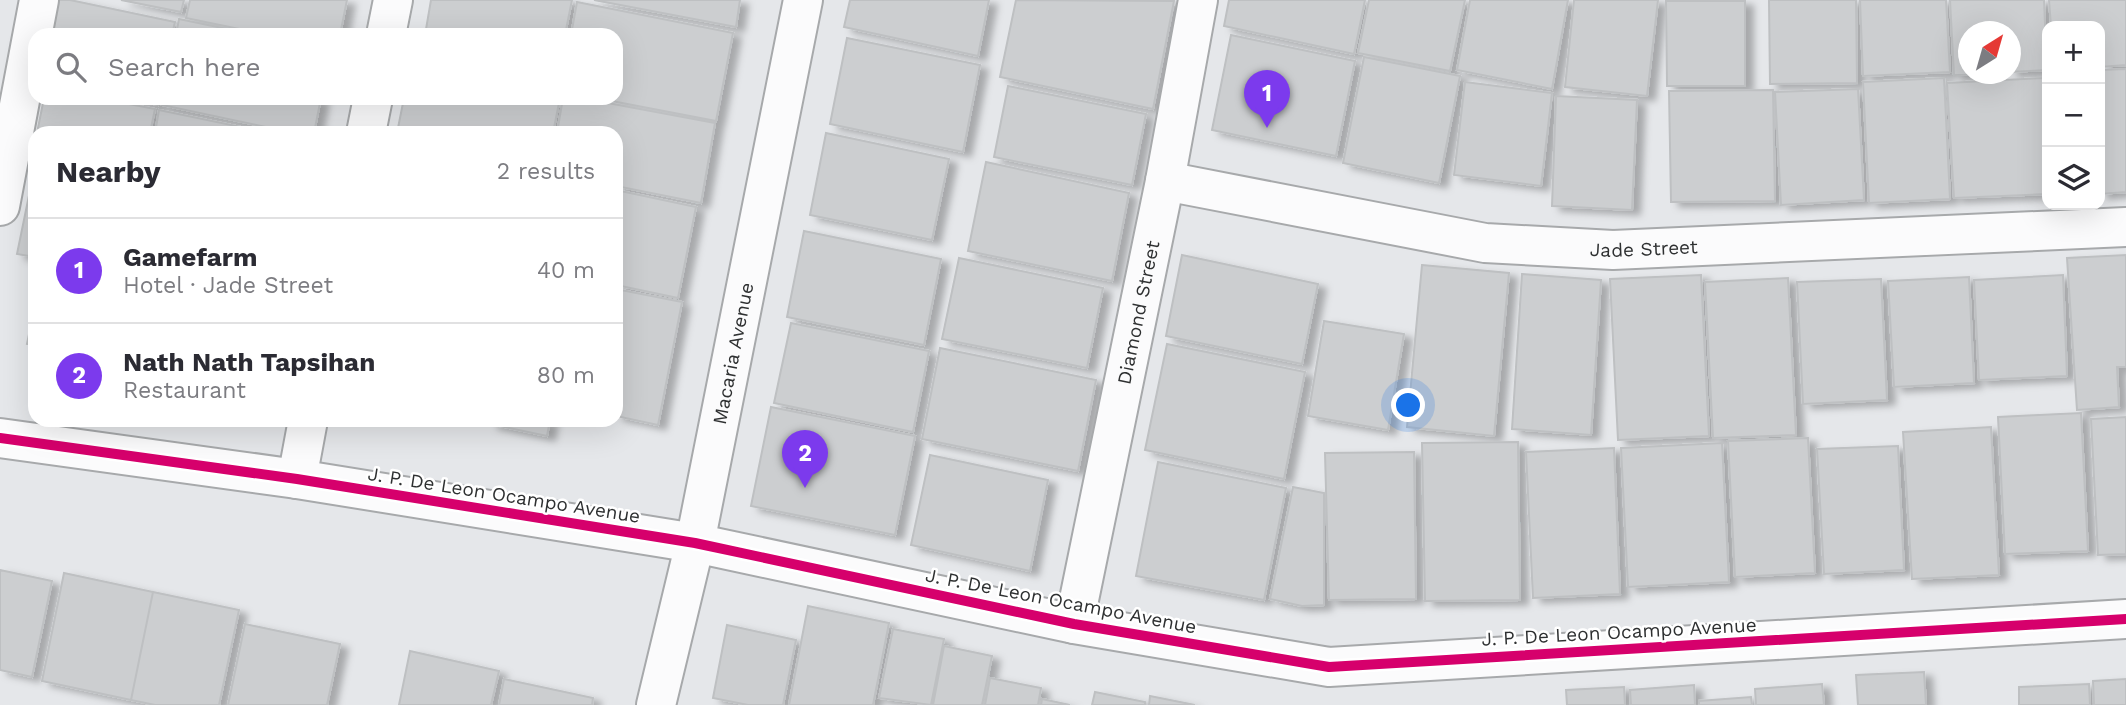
<!DOCTYPE html>
<html lang="en">
<head>
<meta charset="utf-8">
<style>
  :root { --surface:#fff; --page:#f7f7f7; --text:#2b2b33; --muted:#7c7c81; --line:#e1e1e2; --accent:#7c3aed }
  body { margin:0; font-family:"Work Sans",sans-serif; background:var(--page); color:var(--text) }
  .controls { position:absolute; right:21px; top:21px; display:grid; overflow:hidden; border-radius:14px; box-shadow:0 7px 28px #0002 }
  .controls button { width:63px; height:63px; display:grid; place-items:center; padding:0; border:0; border-bottom:2px solid var(--line); background:var(--surface); color:var(--text); font:35px sans-serif }
  .compass { position:absolute; left:1958px; top:21px; width:63px; height:63px; border-radius:50%; background:var(--surface); box-shadow:0 7px 28px #0002; rotate:37deg }
  .you { position:absolute; left:1409px; top:406px; width:24px; height:24px; margin:-18px; border:5px solid #fff; border-radius:50%; background:#1a73e8; box-shadow:0 0 0 10px #1a73e833 }
  .badge { display:grid; place-items:center; width:46px; height:46px; border-radius:50%; background:var(--accent); color:#fff; font-size:23px; font-weight:700 }
  .pin { position:absolute; translate:-50% -58px; filter:drop-shadow(0 2px 4px #0008) }
  .pin::after { content:''; position:absolute; top:37px; width:24px; height:21px; background:inherit; clip-path:polygon(0 0,100% 0,50% 100%) }
  .list { margin:0; padding:0; list-style:none }
  h2 { display:flex; justify-content:space-between; align-items:center; height:91px; margin:0; padding:0 28px; font-size:30px }
  h2 small { font-size:23px; font-weight:400; color:var(--muted) }
  .list li { display:grid; grid-template-columns:46px 1fr auto; gap:21px; align-items:center; box-sizing:border-box; height:105px; padding:0 28px; border-top:2px solid var(--line) }
  .list b { display:block; font-size:26px; white-space:nowrap }
  .list p { margin:0; font-size:23px; white-space:nowrap; color:var(--muted) }
  .list em { font-size:23px; font-style:normal; color:var(--muted) }
  .icon { flex:none; width:38px; height:38px; fill:none; stroke:currentColor; stroke-width:2; stroke-linecap:round; stroke-linejoin:round }
  .map { position:relative; flex:none; width:2126px; height:705px; overflow:hidden }
  .search { position:absolute; background:var(--surface); box-shadow:0 7px 28px #0002; left:28px; top:28px; width:595px; height:77px; display:flex; align-items:center; gap:18px; box-sizing:border-box; padding:0 24px; border-radius:21px; color:var(--muted); font-size:26px }
  .panel { position:absolute; background:var(--surface); box-shadow:0 7px 28px #0002; left:28px; top:126px; width:595px; height:301px; border-radius:21px }
  .map>svg:first-child { display:block }
</style>
</head>
<body>
<div class="map">
<svg width="2126" height="705" viewBox="0 0 2126 705">
  <defs>
    <filter id="shadow"><feDropShadow dx="8" dy="4.5" stdDeviation="3.5" flood-color="#0004"/></filter>
  </defs>
  <rect width="100%" height="100%" fill="#e5e7ea"/>
  <path fill="#ccced0" stroke="#bec0c2" stroke-width="2" filter="url(#shadow)" d="M55,0H70L175,22L172,35H48Z
    M121,0H184L181,12Z
    M190,0H347L340,35H268L186,18Z
    M431,0H572L565,35H425Z
    M594,0H740L736,27Z
    M850,0H989L978,56L844,27Z
    M1016,0L1174,1L1153,109L1000,77Z
    M1229,0H1365L1354,54L1224,26Z
    M1369,0H1465L1450,71L1358,53Z
    M1470,0H1568L1552,89L1457,70Z
    M1574,0H1658L1647,96L1565,87Z
    M1769,0H1856L1857,83L1770,84Z
    M1860,0H1946L1950,72L1863,76Z
    M1950,0H2044L2047,70L2010,72V32H1968V74H1983L1954,75Z
    M2049,0H2126V65L2100,67V26H2051Z
    M1666,1H1745V86H1667Z
    M577,2L733,33L716,121L596,98H616V35H571Z
    M179,19L256,35H176Z
    M1231,35L1355,61L1336,156L1212,130Z
    M847,38L980,65L963,152L830,124Z
    M1364,57L1460,76L1439,183L1343,163Z
    M2126,69V192L2100,194V70Z
    M1944,78L1950,199L1869,203L1863,82Z
    M2043,78L2047,194L1954,198L1947,83Z
    M1465,82L1552,93L1541,186L1454,175Z
    M1008,86L1146,114L1132,185L994,157Z
    M1858,89L1864,200L1781,205L1775,92Z
    M1773,90L1775,201L1671,202L1669,91Z
    M1556,96L1637,100L1632,210L1552,206Z
    M44,98H98L155,109L150,133H37Z
    M125,98H160L158,105Z
    M163,98H321L314,133H294L162,105Z
    M404,98H560L553,133H397Z
    M563,98H581L715,123L701,203L616,186V133H557Z
    M159,110L270,133H155Z
    M826,133L949,159L932,240L810,215Z
    M35,142V166L31,165Z
    M986,162L1129,193L1112,281L968,251Z
    M34,171L35,172V257L17,254Z
    M616,190L696,207L678,298L616,285Z
    M804,231L941,259L924,345L787,317Z
    M1182,255L1318,284L1302,364L1166,336Z
    M2126,255V367H2117L2119,407L2077,410L2067,258Z
    M959,258L1103,288L1087,368L942,339Z
    M1422,265L1509,273L1494,436L1407,427Z
    M1522,274L1601,280L1591,435L1512,429Z
    M1701,275L1709,436L1618,440L1610,279Z
    M2063,275L2067,376L1979,380L1974,280Z
    M1969,277L1974,383L1894,387L1888,281Z
    M1788,278L1796,435L1713,438L1705,282Z
    M1881,279L1887,400L1803,404L1797,282Z
    M616,289L682,302L658,425L616,416Z
    M35,305V345L27,344Z
    M1324,321L1404,334L1388,430L1308,416Z
    M791,323L929,351L913,432L774,403Z
    M1167,344L1305,372L1284,479L1145,450Z
    M940,348L1096,380L1078,471L922,439Z
    M771,407L915,436L895,535L751,506Z
    M2081,413L2088,551L2005,554L1998,417Z
    M2126,417V554L2098,555L2091,419Z
    M491,420H550L547,436L490,424Z
    M1991,427L1999,575L1912,579L1903,432Z
    M1808,438L1815,573L1735,577L1728,441Z
    M1518,442L1520,600L1425,601L1422,443Z
    M1722,443L1729,582L1628,587L1621,448Z
    M1898,446L1904,570L1824,574L1817,449Z
    M1614,448L1620,594L1533,598L1526,452Z
    M1414,452L1416,599L1329,600L1325,453Z
    M930,455L1048,480L1030,571L911,545Z
    M1158,462L1286,488L1264,600L1136,576Z
    M1293,487L1324,493V605L1302,606L1270,599Z
    M0,570L52,581L32,677L0,670Z
    M64,573L153,592L131,700L42,681Z
    M153,592L239,610L219,705H155L131,700Z
    M808,606L889,623L873,705H789Z
    M245,624L340,644L327,705H228Z
    M727,625L796,640L783,705H748L713,698Z
    M893,629L944,639L931,705L879,698Z
    M944,646L992,656L982,705H933Z
    M410,651L499,671L491,705H399Z
    M1924,672L1926,705H1858L1856,675Z
    M990,678L1041,688L1038,705H985Z
    M504,679L593,698L592,705H499Z
    M2126,679V705H2094L2093,681Z
    M1822,684L1824,705H1756L1755,689Z
    M2089,684L2090,705H2019V687Z
    M1694,685L1695,705H1631L1630,690Z
    M1624,687L1625,705H1567L1566,690Z
    M1095,692L1145,702V705H1092Z
    M1150,696L1195,705H1149Z
    M1751,697L1752,705H1699V701Z
    M1042,699L1070,705H1041Z"/>
  <g fill="none" stroke-linecap="round" stroke-linejoin="round">
    <defs>
      <g id="minor">
        <path d="M386,35L393,0"/>
        <path d="M366,133L373,98"/>
        <path id="s1" d="M1165,181L1485,243L1613,250L2126,227"/>
        <path d="M0,206L39,0"/>
        <path d="M0,438L297,479L695,543L1074,624L1329,667L2126,619"/>
        <path d="M297,479L308,420"/>
        <path id="s2" d="M1074,624L1165,181L1198,0"/>
        <path id="s3" d="M656,705L695,543L803,0"/>
      </g>
    </defs>
    <use href="#minor" stroke="#a7a9ab" stroke-width="42"/>
    <use href="#minor" stroke="#fbfbfc" stroke-width="38"/>
    <defs>
      <path id="cycleway" d="M0,438L297,479L695,543L1074,624L1329,667L2126,619"/>
    </defs>
    <use href="#cycleway" stroke="#fff" stroke-width="15"/>
    <use href="#cycleway" stroke="#d6006c" stroke-width="10"/>
  </g>
  <g text-anchor="middle" dominant-baseline="central" stroke-width="5" stroke-linejoin="round" paint-order="stroke">
    <g font-size="19" fill="#2e3031" stroke="#fff">
      <text stroke="none"><textPath href="#s1" startOffset="485">Jade Street</textPath></text>
      <text stroke="none"><textPath href="#s2" startOffset="318">Diamond Street</textPath></text>
      <text stroke="none"><textPath href="#s3" startOffset="360">Macaria Avenue</textPath></text>
      <text transform="translate(504 495) rotate(9)">J. P. De Leon Ocampo Avenue</text>
      <text transform="translate(1061 601) rotate(11)">J. P. De Leon Ocampo Avenue</text>
      <text transform="translate(1619 632) rotate(-3)">J. P. De Leon Ocampo Avenue</text>
    </g>
  </g>
</svg>
<div class="controls">
<button>+</button>
<button>−</button>
<button><svg class="icon" aria-label="layers" viewBox="0 0 24 24"><path d="M12 4l9 5-9 5-9-5zM3 14l9 5 9-5"/></svg></button>
</div>
<svg class="compass" viewBox="-18 -18 36 36"><path d="M0-13l5 13h-10z" fill="#e53935"/><path d="M0 13l5-13h-10z" fill="#7c7c81"/></svg>
<div class="you"></div>
<div class="pin badge" style="left:1267px;top:128px">1</div>
<div class="pin badge" style="left:805px;top:488px">2</div>
<div class="search"><svg class="icon" aria-label="search" viewBox="0 0 24 24"><circle cx="10" cy="10" r="6"/><path d="M15 15l6 6"/></svg>Search here</div>
<section class="panel">
<h2>Nearby<small>2 results</small></h2>
<ul class="list">
<li><span class="badge">1</span><div><b>Gamefarm</b><p>Hotel · Jade Street</p></div><em>40 m</em></li>
<li><span class="badge">2</span><div><b>Nath Nath Tapsihan</b><p>Restaurant</p></div><em>80 m</em></li>
</ul>
</section>
</div>
</body>
</html>
